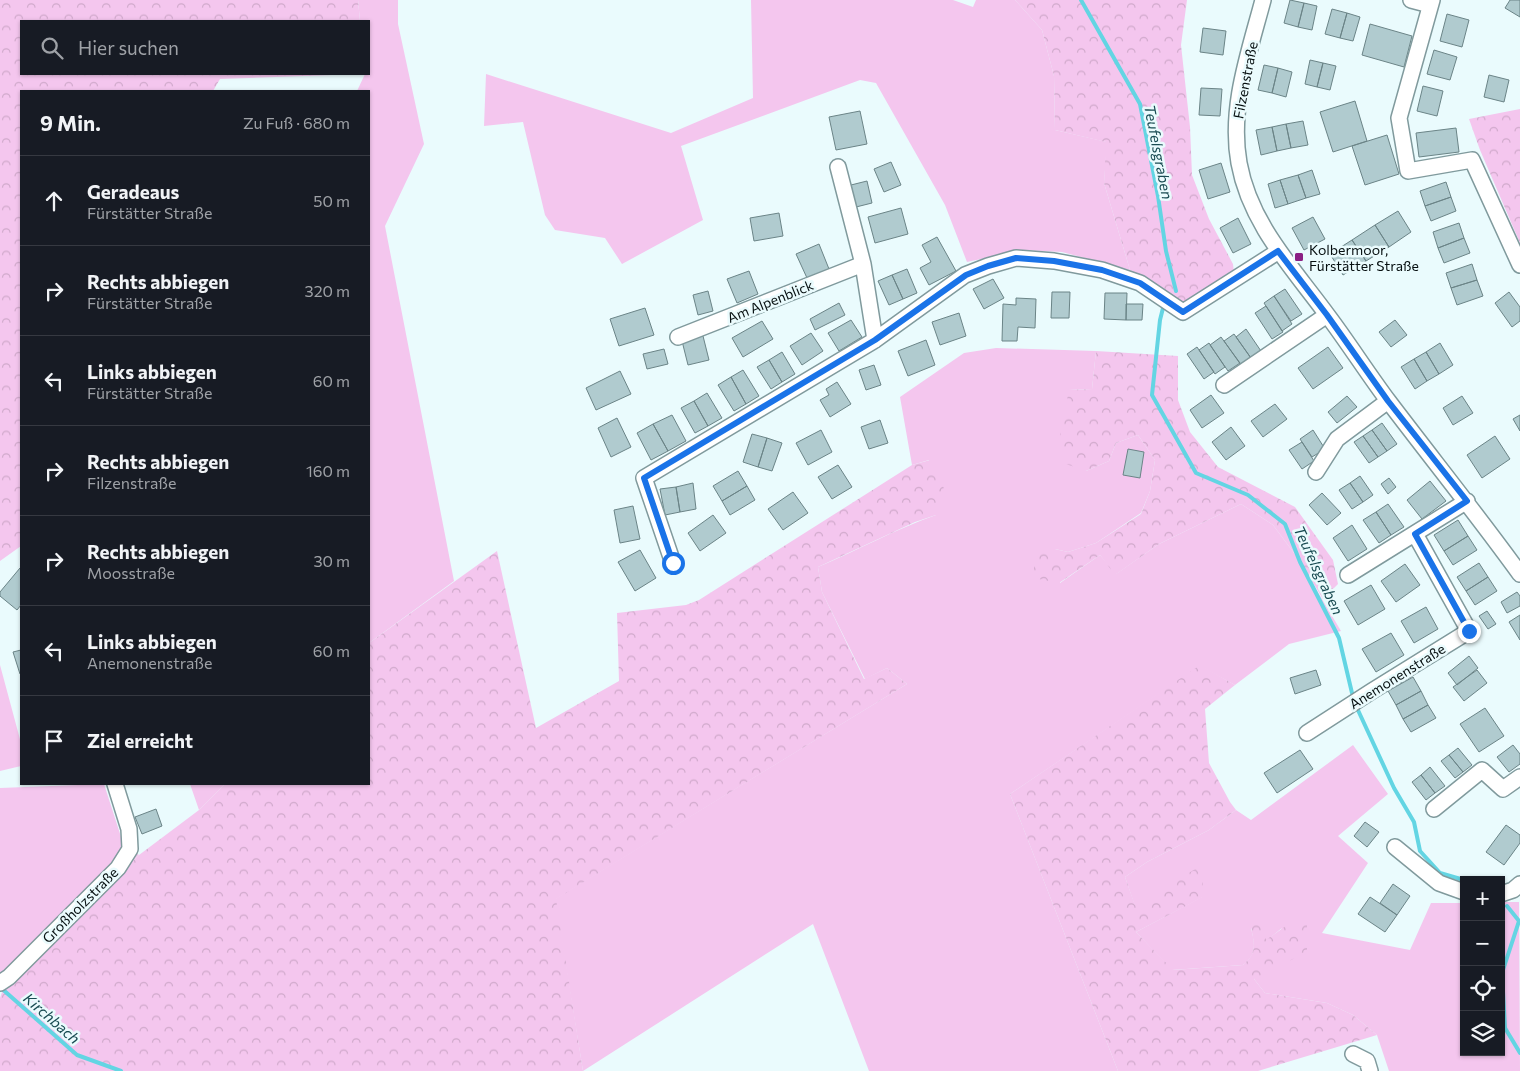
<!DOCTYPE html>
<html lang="de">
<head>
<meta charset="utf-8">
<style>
  :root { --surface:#171b24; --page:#242831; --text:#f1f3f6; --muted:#9ea1a6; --line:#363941 }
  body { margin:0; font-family:Commissioner,sans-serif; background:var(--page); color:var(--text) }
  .controls { position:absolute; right:15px; bottom:15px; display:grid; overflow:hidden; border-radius:0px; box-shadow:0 1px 4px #0004 }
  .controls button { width:45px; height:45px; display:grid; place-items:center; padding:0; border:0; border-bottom:1px solid var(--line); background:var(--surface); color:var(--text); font:25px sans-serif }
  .stop { position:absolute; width:15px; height:15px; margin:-11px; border:4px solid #1a73e8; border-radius:50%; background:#fff }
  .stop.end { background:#1a73e8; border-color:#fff; box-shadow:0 1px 5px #0008 }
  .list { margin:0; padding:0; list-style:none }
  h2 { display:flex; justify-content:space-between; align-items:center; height:65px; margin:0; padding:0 20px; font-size:21px }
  h2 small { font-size:16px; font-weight:400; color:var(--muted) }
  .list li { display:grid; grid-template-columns:32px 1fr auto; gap:15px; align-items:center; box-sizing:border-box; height:90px; padding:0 20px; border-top:1px solid var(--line) }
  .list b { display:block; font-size:19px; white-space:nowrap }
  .list p { margin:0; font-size:16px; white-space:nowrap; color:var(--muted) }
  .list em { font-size:16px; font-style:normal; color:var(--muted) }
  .icon { flex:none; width:28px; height:28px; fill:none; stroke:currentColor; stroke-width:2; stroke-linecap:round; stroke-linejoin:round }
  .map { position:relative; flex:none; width:1520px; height:1071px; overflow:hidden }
  .search { position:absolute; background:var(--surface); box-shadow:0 1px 4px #0004; left:20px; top:20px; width:350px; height:55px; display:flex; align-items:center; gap:12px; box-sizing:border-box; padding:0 18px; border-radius:0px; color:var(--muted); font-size:19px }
  .panel { position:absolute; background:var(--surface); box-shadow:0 1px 4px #0004; left:20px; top:90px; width:350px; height:695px; border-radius:0px }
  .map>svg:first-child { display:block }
</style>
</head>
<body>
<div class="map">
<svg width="1520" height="1071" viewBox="0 0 1520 1071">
  <defs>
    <pattern id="forest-crowns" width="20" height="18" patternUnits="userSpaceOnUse" patternTransform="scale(1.25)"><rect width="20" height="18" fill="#f4c6ee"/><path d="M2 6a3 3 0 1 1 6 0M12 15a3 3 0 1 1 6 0" fill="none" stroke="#d0a9cb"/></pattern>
  </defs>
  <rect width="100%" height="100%" fill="#eafbfd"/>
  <path fill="#f4c6ee" d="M358,0H398V24L424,144L385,226L454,581L369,643V91H357L365,74H369V21H360Z
    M751,0H953L973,7L976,0H1015L1042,30L1054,76L1055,130L1107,142L1104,183L1130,270L1062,252L1023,250L967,262L945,205L876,83L860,80L681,146L703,220L622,264L605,238L555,230L545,215L523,122L484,126L486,74L671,133L753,98Z
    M996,348L1096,351L1092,389L1069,390L1086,471L1109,461L1116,443L1138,435L1155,460L1150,491L1141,513L1096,543L1068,552L1055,549L1060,583L1100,555L1116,574L1159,544L1241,504L1273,525L1297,557L1341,631L1289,644L1235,685L1200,666L1010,794L1118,1071H869L813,924L583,1071L555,899L907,684L887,668L865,679L822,592L818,567C858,550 896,529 936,515L929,460L912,465L900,397L964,353Z
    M0,665L21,743V766L0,771Z
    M1353,745L1388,794L1338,836L1368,863L1322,933L1410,950L1431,903H1464V1052H1501V902H1519L1520,1071H1389L1377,1035L1353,1015L1327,1003L1265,993L1254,979L1282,928L1266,941L1251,928C1255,944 1257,954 1243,965L1172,970L1136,932L1202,897V866L1135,906L1125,877L1147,862L1209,830L1236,810L1251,820Z
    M104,784L123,843L139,855L2,992L0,988V788Z
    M190,784H225L199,810Z"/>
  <path fill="url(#forest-crowns)" d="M0,0H358L360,21H21V74H361L220,79L213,91H21V546L0,561Z
    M1015,0H1187L1181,45L1190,127L1192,175L1209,219L1233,264L1234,273L1184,306L1130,270L1104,183L1106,142L1055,130L1054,76L1042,30Z
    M1520,109V243L1480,150L1469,119Z
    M1096,351L1178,356V400L1190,432L1218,467L1295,507L1333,560L1338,584L1323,599L1297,557L1273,525L1241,504L1159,544L1115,575L1100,555L1059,583L1034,578V554L1055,549L1068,552L1096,543L1141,514L1150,491L1155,460L1138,435L1116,443L1109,461L1086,471L1066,464L1060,434L1069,390L1092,389Z
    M930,460L936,463L944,489L936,515L915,522L818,567L822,592L864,679L887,668L907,684L556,899L583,1071H0V998L2,992L139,855L199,810L225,784H369V643L497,551L536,728L619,681L617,613L686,605L699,600L912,465Z
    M1200,665L1235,685L1205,709L1209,763L1230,802L1236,810L1209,830L1147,862L1125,877L1135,905L1202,865L1203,897L1136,932L1173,970L1243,965C1262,949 1250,938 1251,919L1260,921L1266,940L1294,920L1307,924V952L1254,979L1265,993L1327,1003L1353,1015L1377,1035L1258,1071H1118L1010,794Z"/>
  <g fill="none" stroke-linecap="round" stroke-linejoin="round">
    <path stroke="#63d5e3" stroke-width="4" d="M1081,0L1140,104L1158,196L1166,251L1176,291
      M1163,308L1160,320L1152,395L1196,473L1248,495L1285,524L1300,562L1339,638L1352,693
      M1357,708L1394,788L1414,822L1420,851L1440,873L1464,880
      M1507,906L1519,921L1502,973L1505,1028L1520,1053
      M0,987L77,1055L121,1071"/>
  </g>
  <path fill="#b0cbcf" stroke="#6b8487" d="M1290,0L1304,3L1298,27L1284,23Z
    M1510,0H1520V17L1505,8Z
    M1304,3L1317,6L1312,30L1298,27Z
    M1332,9L1347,13L1340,38L1325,34Z
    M1347,13L1360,17L1353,41L1340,38Z
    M1447,14L1469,20L1462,47L1440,41Z
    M1370,24L1412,36L1404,67L1362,55Z
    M1203,28L1226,31L1223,55L1200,52Z
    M1434,50L1457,57L1450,80L1427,74Z
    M1310,60L1323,63L1317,87L1305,84Z
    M1323,63L1336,66L1330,90L1317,87Z
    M1264,65L1278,68L1272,93L1258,90Z
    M1278,68L1292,72L1286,97L1272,93Z
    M1489,75L1509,80L1504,102L1484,97Z
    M1423,86L1443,91L1437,116L1417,111Z
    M1201,88L1222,89L1220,116L1199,115Z
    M1355,101L1367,141L1333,152L1320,112Z
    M860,111L867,144L836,150L829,117Z
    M1303,121L1308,145L1291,148L1286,124Z
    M1286,124L1291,148L1277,151L1272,127Z
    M1272,127L1277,151L1261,155L1256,130Z
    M1456,128L1459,152L1419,157L1416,133Z
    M1387,135L1399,174L1365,185L1352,146Z
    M891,162L901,185L884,192L874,169Z
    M1221,163L1230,192L1208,199L1199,170Z
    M1312,170L1320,194L1306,198L1298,175Z
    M1298,175L1306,198L1288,204L1280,180Z
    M1280,180L1288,204L1275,208L1268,184Z
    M867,181L872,203L856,207L851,185Z
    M1446,182L1451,197L1425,206L1420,191Z
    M1451,197L1456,211L1431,221L1425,206Z
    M901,208L908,234L875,243L868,217Z
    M1398,211L1411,232L1389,247L1375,225Z
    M779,213L783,236L754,241L750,218Z
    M1313,217L1325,239L1304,250L1292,228Z
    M1238,218L1251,244L1233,253L1220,228Z
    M1459,223L1464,238L1438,248L1433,232Z
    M1375,225L1389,247L1366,261L1352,240Z
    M937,237L956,271L929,285L920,268L931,262L922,245Z
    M1464,238L1470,253L1444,263L1438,248Z
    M1352,240L1366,261L1343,275L1330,254Z
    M819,244L829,269L807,278L796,254Z
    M1472,264L1477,280L1451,288L1446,273Z
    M907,269L917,293L903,299L892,275Z
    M749,271L758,294L737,303L727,279Z
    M892,275L903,299L889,305L878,281Z
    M993,279L1004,298L984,309L973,289Z
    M1477,280L1483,296L1457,305L1451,288Z
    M1285,289L1302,314L1291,321L1274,296Z
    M708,291L713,311L698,315L693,295Z
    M1052,292H1070L1069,318H1051Z
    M1509,292L1520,307V321L1512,327L1495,303Z
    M1105,293H1127L1126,320L1104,319Z
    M1274,296L1292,324L1282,331L1264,303Z
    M1016,298L1036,299L1035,328L1018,327L1017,341H1002L1003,304L1016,305Z
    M839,303L845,315L815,330L810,319Z
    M1126,304H1143L1142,320H1126Z
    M1266,306L1283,332L1272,339L1255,313Z
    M645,308L654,335L619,346L610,319Z
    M959,313L966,336L940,345L932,322Z
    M851,320L862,337L839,351L828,333Z
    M1395,320L1407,335L1391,347L1379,332Z
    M762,321L773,339L743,357L732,338Z
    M1246,329L1263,354L1253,361L1236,337Z
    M811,333L823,351L802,365L790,346Z
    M1234,334L1251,358L1241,365L1224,341Z
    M703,336L709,360L688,365L682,341Z
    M1221,337L1240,363L1228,371L1210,345Z
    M926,340L935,365L908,376L898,351Z
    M1209,343L1225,367L1215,374L1199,350Z
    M1440,343L1453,365L1439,374L1426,352Z
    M1197,347L1214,372L1204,379L1187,354Z
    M1328,347L1343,368L1313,389L1298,368Z
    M664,349L668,364L647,369L643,354Z
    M782,352L795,374L782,382L769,360Z
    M1426,352L1439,374L1427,381L1414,359Z
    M1414,359L1427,381L1415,389L1401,367Z
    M769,360L782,382L771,389L757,367Z
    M874,365L881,385L866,390L859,370Z
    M743,370L759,396L746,404L731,377Z
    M620,371L631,394L596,410L586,388Z
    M731,377L746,404L734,411L718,385Z
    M837,382L851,404L830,417L820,400L829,395L826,389Z
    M707,393L722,418L708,426L694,401Z
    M1211,395L1224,413L1202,428L1190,410Z
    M1347,396L1357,407L1337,423L1328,412Z
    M1462,396L1473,413L1453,425L1443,408Z
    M694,401L708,426L695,433L681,408Z
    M1275,404L1287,419L1263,437L1251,421Z
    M672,415L686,441L668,451L653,424Z
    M1520,415V431L1513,419Z
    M617,418L631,447L611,457L598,428Z
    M880,420L888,443L869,449L861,427Z
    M1382,423L1397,444L1387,451L1372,430Z
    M653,424L668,451L651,460L637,433Z
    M1231,427L1245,446L1226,460L1212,442Z
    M821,430L832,452L808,465L796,443Z
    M1313,430L1325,449L1312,457L1300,439Z
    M1372,430L1387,451L1378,457L1363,436Z
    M752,434L767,438L758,467L743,462Z
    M1363,436L1378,457L1369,463L1354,442Z
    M1495,436L1510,459L1482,478L1467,455Z
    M767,438L782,443L772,471L758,467Z
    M1302,442L1314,461L1302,469L1289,450Z
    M1128,449L1144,452L1140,478L1123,475Z
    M838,465L852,487L832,499L818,477Z
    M738,471L747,486L722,501L713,486Z
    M1360,476L1373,495L1363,502L1350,483Z
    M1389,478L1396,487L1388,494L1381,484Z
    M1430,481L1446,501L1422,519L1407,500Z
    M693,483L696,509L680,512L676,487Z
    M1350,483L1363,502L1352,509L1339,490Z
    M747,486L755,500L730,515L722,501Z
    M676,487L680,512L665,515L660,489Z
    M793,492L808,513L783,530L768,509Z
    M1322,493L1341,513L1327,525L1309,505Z
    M1388,504L1404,527L1391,535L1376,512Z
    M633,506L640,539L620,543L614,510Z
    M1376,512L1391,535L1379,543L1363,520Z
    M713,515L726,533L700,551L688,533Z
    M1458,520L1468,536L1444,551L1434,535Z
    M1352,525L1367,549L1348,561L1333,538Z
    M1468,536L1477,550L1453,565L1444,551Z
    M640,550L656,578L635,591L618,562Z
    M1479,563L1488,577L1466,591L1457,577Z
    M1405,564L1420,585L1396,602L1381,581Z
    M20,568L21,569V605L17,610L0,596V592Z
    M1488,577L1497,591L1475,605L1466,591Z
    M1371,585L1385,609L1358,625L1344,601Z
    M1517,592L1520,596V606L1507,613L1501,602Z
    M1426,607L1438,629L1414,643L1401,621Z
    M1487,611L1496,624L1488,629L1479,616Z
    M1520,615V640L1509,622Z
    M1391,633L1404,655L1376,672L1362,649Z
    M21,650V674H20L13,652Z
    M1469,656L1478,668L1457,685L1448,673Z
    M1316,670L1321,685L1295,694L1290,678Z
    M1477,670L1487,683L1464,701L1453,687Z
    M1413,677L1421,691L1396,705L1388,691Z
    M1421,691L1428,705L1403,719L1396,705Z
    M1428,705L1436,718L1411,732L1403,719Z
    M1485,708L1504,736L1479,752L1460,724Z
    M1513,745L1520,754V764L1509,772L1497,757Z
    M1458,748L1472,765L1463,772L1449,755Z
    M1300,750L1313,769L1277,793L1264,773Z
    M1449,755L1463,772L1455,778L1441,761Z
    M1430,767L1445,786L1435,793L1421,775Z
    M1421,775L1435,793L1426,800L1412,782Z
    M156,809L162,826L142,834L135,817Z
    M1365,822L1379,832L1367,847L1354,836Z
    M1506,825L1520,835V843L1504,865L1486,852Z
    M1393,884L1410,896L1397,915L1380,903Z
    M1370,897L1397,915L1385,932L1358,914Z"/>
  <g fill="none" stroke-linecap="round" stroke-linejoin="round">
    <defs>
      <path id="minor" d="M1263,0C1249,53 1229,108 1239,163C1250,224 1293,268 1328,316C1349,344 1368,374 1389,402C1433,460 1478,516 1520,574
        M1411,0L1430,5
        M1432,0L1399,118L1408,171L1472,160L1520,265
        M838,167L863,264L875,340
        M678,337L863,264
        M1224,385L1327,315
        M1316,472L1337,439L1388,401
        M673,563L644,478L875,340L965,275L988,266L1016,258L1054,261L1102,270L1140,283L1183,312L1279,251
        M1348,575L1467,501
        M1307,733L1372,691L1469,631L1415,534
        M1434,809L1482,770L1503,789L1520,777
        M1395,847L1439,883L1464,892
        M1501,894L1513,890L1520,884
        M0,983L9,977L118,868L130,849L129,829L115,784
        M1353,1054L1367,1061L1370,1071"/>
    </defs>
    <use href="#minor" stroke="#809a9d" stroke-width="18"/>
    <use href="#minor" stroke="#fff" stroke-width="15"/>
  </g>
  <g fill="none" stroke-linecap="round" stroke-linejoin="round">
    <path stroke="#1a73e8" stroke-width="6" d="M673,563L644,478L875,340L966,275L988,266L1016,258L1054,261L1102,270L1140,283L1183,312L1278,251L1327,315L1388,401L1467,501L1415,534L1469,631"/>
  </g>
  <rect fill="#8b2084" stroke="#eafbfd" stroke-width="2" x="1294" y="252" width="10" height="10" rx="2.5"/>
  <g text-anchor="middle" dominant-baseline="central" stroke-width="5" stroke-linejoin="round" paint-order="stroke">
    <g font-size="14" fill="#050e0f" stroke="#eafbfd">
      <text transform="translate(1245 80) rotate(-79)">Filzenstraße</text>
      <text transform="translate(770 301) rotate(-22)">Am Alpenblick</text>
      <text transform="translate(1397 676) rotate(-32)">Anemonenstraße</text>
      <text transform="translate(80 905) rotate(-45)">Großholzstraße</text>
    </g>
    <g font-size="14" fill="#050e0f" stroke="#eafbfd" text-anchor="start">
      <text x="1309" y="249">Kolbermoor,<tspan x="1309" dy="16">Fürstätter Straße</tspan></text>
    </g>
    <g font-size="15" font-style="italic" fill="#194b52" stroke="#eafbfd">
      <text transform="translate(1159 152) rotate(79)">Teufelsgraben</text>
      <text transform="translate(1319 570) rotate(65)">Teufelsgraben</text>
      <text transform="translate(52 1018) rotate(41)">Kirchbach</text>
    </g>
  </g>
</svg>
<div class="controls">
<button>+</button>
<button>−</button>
<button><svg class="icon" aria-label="locate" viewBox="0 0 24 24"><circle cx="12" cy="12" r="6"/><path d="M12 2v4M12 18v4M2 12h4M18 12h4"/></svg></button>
<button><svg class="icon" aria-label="layers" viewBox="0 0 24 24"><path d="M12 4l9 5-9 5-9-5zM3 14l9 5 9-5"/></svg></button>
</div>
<div class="stop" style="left:673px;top:563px"></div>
<div class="stop end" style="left:1469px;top:631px"></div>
<div class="search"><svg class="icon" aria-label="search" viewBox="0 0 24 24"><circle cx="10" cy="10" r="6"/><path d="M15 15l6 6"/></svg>Hier suchen</div>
<section class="panel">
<h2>9 Min.<small>Zu Fuß · 680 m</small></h2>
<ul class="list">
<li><svg class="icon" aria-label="ahead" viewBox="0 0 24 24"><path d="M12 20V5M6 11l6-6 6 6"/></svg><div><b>Geradeaus</b><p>Fürstätter Straße</p></div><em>50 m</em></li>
<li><svg class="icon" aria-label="right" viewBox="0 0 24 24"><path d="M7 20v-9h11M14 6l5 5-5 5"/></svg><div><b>Rechts abbiegen</b><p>Fürstätter Straße</p></div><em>320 m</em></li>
<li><svg class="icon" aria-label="left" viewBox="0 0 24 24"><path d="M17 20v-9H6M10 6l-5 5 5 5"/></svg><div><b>Links abbiegen</b><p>Fürstätter Straße</p></div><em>60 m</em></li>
<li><svg class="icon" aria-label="right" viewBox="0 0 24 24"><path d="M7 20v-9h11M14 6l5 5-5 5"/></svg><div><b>Rechts abbiegen</b><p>Filzenstraße</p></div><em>160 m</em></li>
<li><svg class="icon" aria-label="right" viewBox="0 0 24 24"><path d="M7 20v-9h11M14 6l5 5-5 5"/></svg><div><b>Rechts abbiegen</b><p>Moosstraße</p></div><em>30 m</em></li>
<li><svg class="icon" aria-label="left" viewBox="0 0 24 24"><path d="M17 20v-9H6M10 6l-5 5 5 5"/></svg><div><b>Links abbiegen</b><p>Anemonenstraße</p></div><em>60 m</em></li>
<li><svg class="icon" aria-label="arrive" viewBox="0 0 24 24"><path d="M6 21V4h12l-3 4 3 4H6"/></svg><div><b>Ziel erreicht</b></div></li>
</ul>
</section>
</div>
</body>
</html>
